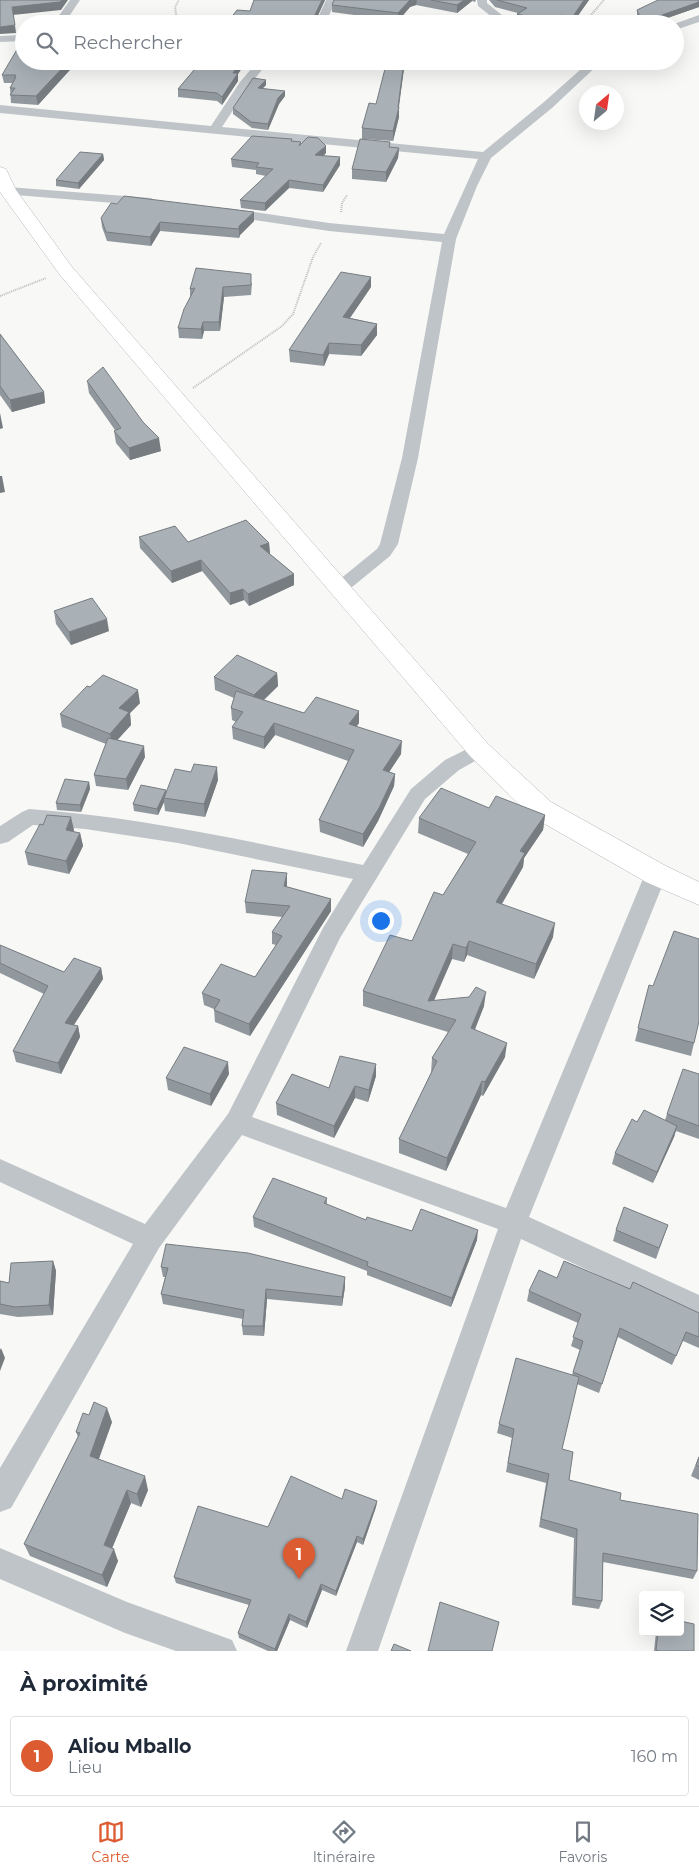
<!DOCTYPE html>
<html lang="fr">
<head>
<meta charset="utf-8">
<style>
  :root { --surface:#fff; --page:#f6f6f7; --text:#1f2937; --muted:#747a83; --line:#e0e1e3; --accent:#dd5b31 }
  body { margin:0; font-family:Montserrat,sans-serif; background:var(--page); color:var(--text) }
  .controls { position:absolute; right:15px; bottom:15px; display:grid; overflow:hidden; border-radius:5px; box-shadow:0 5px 20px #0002 }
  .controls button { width:45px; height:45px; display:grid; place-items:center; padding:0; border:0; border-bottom:1px solid var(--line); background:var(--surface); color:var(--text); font:25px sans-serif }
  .compass { position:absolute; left:579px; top:85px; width:45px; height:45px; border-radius:50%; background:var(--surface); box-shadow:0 5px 20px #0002; rotate:29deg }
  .you { position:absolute; left:380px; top:920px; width:18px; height:18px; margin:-12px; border:4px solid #fff; border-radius:50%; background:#1a73e8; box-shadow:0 0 0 8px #1a73e833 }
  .badge { display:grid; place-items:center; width:32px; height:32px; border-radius:50%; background:var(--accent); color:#fff; font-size:16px; font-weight:700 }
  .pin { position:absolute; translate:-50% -41px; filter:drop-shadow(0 1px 2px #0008) }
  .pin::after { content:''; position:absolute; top:26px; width:18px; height:15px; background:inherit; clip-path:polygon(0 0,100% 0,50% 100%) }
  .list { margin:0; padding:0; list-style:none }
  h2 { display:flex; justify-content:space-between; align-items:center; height:65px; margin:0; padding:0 20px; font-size:21px }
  h2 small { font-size:16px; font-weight:400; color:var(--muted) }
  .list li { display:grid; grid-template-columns:32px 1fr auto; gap:15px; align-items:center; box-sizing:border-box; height:80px; margin:0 10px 10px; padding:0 10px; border:1px solid var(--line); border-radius:5px }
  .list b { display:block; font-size:19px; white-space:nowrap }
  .list p { margin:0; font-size:16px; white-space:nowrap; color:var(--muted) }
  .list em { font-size:16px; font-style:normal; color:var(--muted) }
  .icon { flex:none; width:28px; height:28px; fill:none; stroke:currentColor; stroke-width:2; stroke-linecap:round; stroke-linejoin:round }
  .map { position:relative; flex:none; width:699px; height:1651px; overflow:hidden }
  .search { position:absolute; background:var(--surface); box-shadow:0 5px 20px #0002; left:15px; right:15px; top:15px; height:55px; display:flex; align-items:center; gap:12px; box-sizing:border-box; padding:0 18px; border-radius:28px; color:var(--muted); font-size:19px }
  .sheet { height:155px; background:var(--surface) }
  nav { display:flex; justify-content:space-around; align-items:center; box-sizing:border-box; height:70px; border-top:1px solid var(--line); background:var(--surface); font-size:14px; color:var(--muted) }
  nav a { display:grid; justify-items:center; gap:2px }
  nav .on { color:var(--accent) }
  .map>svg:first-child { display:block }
</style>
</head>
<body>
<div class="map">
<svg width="699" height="1651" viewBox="0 0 699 1651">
  <rect width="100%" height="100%" fill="#f8f8f6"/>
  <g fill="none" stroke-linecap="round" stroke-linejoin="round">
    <defs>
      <path id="secondary" d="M0,167L6,169L16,190L72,267L488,744L551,802L666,866L699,882V905L646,882L531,816L470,756L60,275L0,192Z"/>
    </defs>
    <use href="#secondary" stroke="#b2b8bc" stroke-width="1"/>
    <path stroke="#babdc0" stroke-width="2" stroke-dasharray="1 1" stroke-linecap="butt" d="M175,24L177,21L175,7L179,0
      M590,24V16L604,0
      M341,212L342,203L347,195
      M0,296L46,278
      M193,388L282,326L293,314L313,257L321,243"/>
    <path fill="#bfc4c8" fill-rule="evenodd" d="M70,0H80L64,24H53Z
      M326,0H336L325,24H315Z
      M477,0H487V3L513,24H501L478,6Z
      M699,15V22L675,30L674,24Z
      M24,35V41L0,42V36Z
      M258,61H269L249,86L222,127L483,152L544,102L590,61H602L552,108L491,158L477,186L456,239L418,458L398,544L390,556L346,592L340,594L334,592L331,588L334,584L377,549L380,544L402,458L442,242L329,231L226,216L219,212L226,208L329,223L444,234L478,159L0,113V105L211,126L240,82Z
      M8,187L151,198L158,202L151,206L3,194L2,191Z
      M479,743L486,745L489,750L486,755L459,770L425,799L340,938L252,1117L506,1208L645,874L648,868L656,866L664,868L667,874L529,1217L699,1295V1322L521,1239L378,1651H346L498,1229L242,1135L159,1248L11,1508L0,1512V1468L133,1244L0,1182V1159L145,1224L228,1114L323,928L353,879L178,843L85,829L33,825L8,842L0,844V826L22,812L29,809C142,817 252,842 363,865L411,789L445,760Z
      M0,1548L127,1602L232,1640L237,1651H176L125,1633L0,1579Z"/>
    <use href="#secondary" fill="#fff" fill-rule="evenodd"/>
  </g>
  <path fill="#91989d" d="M325,0L314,24H226L250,11Z
    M334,0H476L475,2L472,1L457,13L416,5L410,7L398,21L332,12V5Z
    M489,0H589L572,24H565L560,23V24H524L516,22L517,14L518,13L495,7Z
    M699,0V7L650,24H640L637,15V10Z
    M24,61H78L38,105L11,103L10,88L12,83H4L2,75Z
    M194,61L238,74V81L222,105L217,101L178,97V89L194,70L193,62Z
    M405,61L399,107V117L393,141L362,139V128L376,104Z
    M266,80V85L263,88L285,96L279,104L268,130L252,128L233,114V108Z
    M292,141L301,142V144L326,146V153L323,156L340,157V165L323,192L289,188L265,211L241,208L240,200L266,176L256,174V170L232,167L231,159Z
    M390,147L399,148L398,158L386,182L352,179V169Z
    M103,154L104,160L79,189L56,186V180Z
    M101,218L254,221L240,235L239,238L160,231L151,246L107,241L102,227Z
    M252,283L251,295L224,297L220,331H204L202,339L179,338L178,328L190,297V289Z
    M371,287L350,318L377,324V335L361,356L329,354L324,366L290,362L289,350Z
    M0,334L44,392L45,403L12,412L0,395Z
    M87,381L161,451L130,460L116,443L114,431L115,430L89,393Z
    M139,537L188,542L269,543L270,554L294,574V585L249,606L244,600L230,605L202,571L172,583L140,548Z
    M54,611L109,631L71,645L56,624Z
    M277,673L278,686L264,700L304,713L359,723L356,727L401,754L389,772L395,774L394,786L378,821L363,847L320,832L319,820L348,761L275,735L264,749L233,739L232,727L236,722L232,720L231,708L234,698L215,690L214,677Z
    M140,703L130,713L131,725L117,740L145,757L128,790L96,786L94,775L106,744L62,727L60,714Z
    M218,780L205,817L165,811L164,802L158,815L134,811L133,804L166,791Z
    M89,782L90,789L81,812L57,810L56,803Z
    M489,808L545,815L543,830L524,858L523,867L502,904L553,937L534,979L467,955L464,962L452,959L434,1001L484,1006L475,1029L505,1057L483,1096L481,1095L446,1171L399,1153V1139L431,1073L432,1058L448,1032L363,1006V991L412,941L443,895L468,854L418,833L419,818Z
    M74,830L73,832L80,833L83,846L69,874L28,865L25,852Z
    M287,885V887L331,899V911L250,1036L215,1022L214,1009L204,1005L202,993L255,977L276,945L272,944V932L282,917L246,913L245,902Z
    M0,945L64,972L101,968L103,979L74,1025L78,1026L80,1037L61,1074L16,1062L13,1051L44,994L0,973Z
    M649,985L694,1043L691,1056L635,1041Z
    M376,1064V1076L368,1102L355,1098L334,1138L277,1115L276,1103L329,1088Z
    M229,1074L211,1106L168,1090L166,1078Z
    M699,1074V1139L676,1131L674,1137L653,1183L612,1164L615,1153L637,1122L665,1120L667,1114Z
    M327,1198V1205L366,1220L412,1231L477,1240L451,1307L367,1275V1271L254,1227L253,1217Z
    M668,1225L656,1259L613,1241L616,1230Z
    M53,1261L56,1271L53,1315L18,1317L0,1314V1281L9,1283Z
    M161,1267L345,1287L342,1306L267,1299L264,1336L243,1335L242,1326L243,1319L163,1304L161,1294L165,1277H163Z
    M557,1278L630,1289L699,1313V1348L683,1341L672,1365L618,1337L599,1393L577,1384L562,1449L569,1480L620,1500L697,1571L693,1579L603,1562L602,1601L599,1609L572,1605L574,1538L539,1527L546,1483L506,1472L512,1438L497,1433L499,1424L572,1375L580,1350L571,1346L578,1323L527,1301L529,1291Z
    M112,1422L99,1459L148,1490L141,1507L131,1503L112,1548L118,1561L107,1587L30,1556L24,1544L78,1437L76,1432Z
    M699,1456V1480L691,1476Z
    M342,1499L377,1501L376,1507L363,1545L357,1542L336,1596L322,1590L307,1628L290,1620L277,1651H268L239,1638L238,1633L249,1605L176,1583L174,1577L268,1527Z
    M656,1632H680L694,1651H654Z"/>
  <path fill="#767c80" d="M62,0H68L61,10L13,15L12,7Z
    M322,0H325L314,24H312V21Z
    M410,0H417L416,5L410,7L398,21V13Z
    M464,0H472V1L457,13V5Z
    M584,0H589L572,24H571L572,18Z
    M699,2V7L650,24H642V22Z
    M270,18V24H266Z
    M15,25L16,33L0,34V27Z
    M69,61H78L38,105L36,96Z
    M241,61H247L238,74V81L222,105V97L233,73Z
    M404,61H405L398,111L399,107V117L393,141V131L398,107Z
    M266,80V85L258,93V88Z
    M285,91V96L279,104L268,130V124L278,98Z
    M326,146V153L316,163L315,155Z
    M399,148L398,158L386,182V172Z
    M103,154L104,160L79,189L78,183Z
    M340,157V165L323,192V185Z
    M289,180V188L265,211V203Z
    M254,212V221L240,235L239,238V226Z
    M160,222V231L151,246L150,237Z
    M371,277V287L343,328V317Z
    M223,287L224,297L220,331L219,322Z
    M203,322L204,331L202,339L201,329Z
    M377,324V335L361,356V345Z
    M329,343V354L324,366L323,355Z
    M44,392L45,403L12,412L10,400Z
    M0,413L3,428L0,429Z
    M159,438L161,451L130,460L129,448Z
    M0,476H2L5,492L0,493Z
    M269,543L270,554L260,546Z
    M201,560L202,571L172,583L171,571Z
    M294,574V585L249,606L248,594Z
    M243,589L244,600L230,605V593Z
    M107,619L109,631L71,645L69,632Z
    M277,673L278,686L255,708L254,695Z
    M138,690L140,703L130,713L131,725L112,746L110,734L119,708Z
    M359,711V723L349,737V724Z
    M274,723L275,735L264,749V737Z
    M402,741L401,754L382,783L383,770Z
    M144,746L145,757L128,790L126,779Z
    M217,767L218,780L205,817L204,804Z
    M395,774L394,786L378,821L363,847V834Z
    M89,782L90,789L81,812L80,805Z
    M166,790L167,796L164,798V802L158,815L157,809Z
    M545,815L543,830L524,858L523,867L494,917L496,902L520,851Z
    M71,817L74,830L69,843L66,830Z
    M80,833L83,846L69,874L66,861Z
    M287,873V885L285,898L284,886Z
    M331,899V911L250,1036L249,1024Z
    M555,923L553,937L534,979L536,964Z
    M469,941L467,955L464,962L466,948Z
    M453,944L452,959L429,1011L428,1001Z
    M101,968L103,979L68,1034L65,1023Z
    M486,992L484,1006L470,1042L471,1028Z
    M78,1026L80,1037L61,1074L58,1063Z
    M507,1043L505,1057L483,1096L485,1082Z
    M228,1062L229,1074L211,1106L210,1094Z
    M376,1064V1076L368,1102L369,1090Z
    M482,1081L481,1095L446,1171L447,1158Z
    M355,1086V1098L334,1138V1126Z
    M677,1126L674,1137L653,1183L657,1172Z
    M478,1230L477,1240L451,1307L452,1298Z
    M53,1261L56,1271L53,1315L49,1305Z
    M345,1277V1287L342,1306V1297Z
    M266,1289L267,1299L264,1336L263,1326Z
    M1,1348L5,1358L0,1371V1350Z
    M107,1408L112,1422L95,1469L90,1456Z
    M145,1476L148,1490L141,1507L137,1494Z
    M127,1490L131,1503L108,1558L104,1545Z
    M377,1501L376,1507L363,1545V1539Z
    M357,1536V1542L336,1596V1591Z
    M114,1549L118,1561L107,1587L102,1575Z
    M321,1584L322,1590L307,1628L306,1622Z
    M289,1614L290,1620L277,1651H275V1649Z"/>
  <path fill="#a9b1b7" stroke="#767c80" d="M0,0H62L60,2L12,7L15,25L0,27Z
    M254,0H322L312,21L270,18L266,24H226L237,10L250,11Z
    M334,0H410L398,13L332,5Z
    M431,0H464L457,5Z
    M497,0H584L572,18L561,15L559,24L517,14L527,8Z
    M658,0H699V2L642,22L637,10Z
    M19,46H24V61H69L36,96L10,95L15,88H10L16,77H14L16,75H2Z
    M194,61H241L233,73H238L222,97L217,93L178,89L200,63L193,62Z
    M387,61H404L398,107H399L393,131L362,128L369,103L376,104Z
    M253,78L266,80L258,88L285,91L278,98L268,124L251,122L233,108Z
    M252,136L292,139L291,141L301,142L299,146L308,137L318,138L326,146L315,155L340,157L323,185L289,180L265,203L240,200L273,169L256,167L259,163L231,159Z
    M360,139L390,142L389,147L399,148L386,172L352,169Z
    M80,152L103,154L78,183L56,180Z
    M124,196L254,212L239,226V229L160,222L150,237L106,232L101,218L111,203L117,204Z
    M196,268L251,274V285L223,287L219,322H203L201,329L178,328L184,309L195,288L190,289Z
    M341,272L371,277L343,317L377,324L361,345L329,343L323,355L289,350Z
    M0,334L44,392L10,400L0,386Z
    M103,367L143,422L159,438L129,448L114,431L121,428L87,381Z
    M246,520L269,543L260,546L294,574L248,594L243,589L230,593L201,560L171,571L139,537L175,526L188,542Z
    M92,598L107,619L69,632L54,611Z
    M237,655L277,673L254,695L214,677Z
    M103,675L138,690L119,708L129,712L110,734L60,714L87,686L90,687Z
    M236,691L304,713L316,697L359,711L349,724L402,741L383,770L395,774L379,808L363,834L319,820L354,750L274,723L264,737L232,727L243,712L231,708Z
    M108,738L144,746L126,779L94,775Z
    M194,764L217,767L204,804L164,798L175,769L191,772Z
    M65,779L89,782L80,805L56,803Z
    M141,785L166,790L157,809L133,804Z
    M441,788L489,808L496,796L545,815L520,851L525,853L496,902L555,923L536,964L469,941L466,948L453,944L428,1001L469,997L476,987L486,992L471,1028L507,1043L485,1082L482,1081L447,1158L399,1139L437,1061L432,1058L456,1020L363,991L390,935L412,941L434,892L443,895L476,842L419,818Z
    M47,815L71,817L66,830L80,833L66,861L25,852L40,824L43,825Z
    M252,870L287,873L284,886L331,899L249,1024L214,1010L220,1000L202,993L221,964L255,977L282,936L272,932L290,906L245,902Z
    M674,931L699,939V1021L694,1043L638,1028L649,985L653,986Z
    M0,945L64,972L74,958L101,968L65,1023L78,1026L58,1063L13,1051L48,986L0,963Z
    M184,1047L228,1062L210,1094L166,1078Z
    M340,1056L376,1064L369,1090L355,1086L334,1126L276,1103L292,1074L329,1088Z
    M683,1069L699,1074V1126L667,1114Z
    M644,1110L677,1126L657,1172L615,1153L632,1119L637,1122Z
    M273,1178L327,1198L324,1203L366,1220L367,1217L412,1231L421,1209L478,1230L452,1298L367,1266L368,1262L253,1217Z
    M624,1207L668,1225L659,1248L616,1230Z
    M166,1244L248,1253L345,1277L342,1297L266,1289L263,1326H242L244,1310L161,1294L168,1268L161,1267Z
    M53,1261L49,1305L15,1307L0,1304V1281L9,1283L11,1263Z
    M564,1261L630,1289L633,1282L699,1313V1337L686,1332L676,1356L620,1328L602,1384L573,1372L583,1341L573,1337L581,1314L529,1291L539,1270L557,1278Z
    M516,1358L579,1377L562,1449L573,1452L569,1480L621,1493L620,1500L698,1514L697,1571L603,1553L602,1601L575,1597L577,1529L541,1519L549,1474L508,1463L514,1429L499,1424Z
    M94,1402L107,1408L90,1456L145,1476L137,1494L127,1490L104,1545L114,1549L102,1575L24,1544L80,1433L76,1432L83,1413L89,1415Z
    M699,1457V1467L696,1465Z
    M291,1476L342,1499L345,1489L377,1501L363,1539L357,1536L336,1591L321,1584L306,1622L289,1614L275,1649L238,1633L251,1600L174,1577L198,1506L268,1527Z
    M440,1602L499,1622L492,1651H428Z
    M680,1621L694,1624V1651H659L656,1650L658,1632H680Z
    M394,1644L411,1651H391Z"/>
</svg>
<div class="controls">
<button><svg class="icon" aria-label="layers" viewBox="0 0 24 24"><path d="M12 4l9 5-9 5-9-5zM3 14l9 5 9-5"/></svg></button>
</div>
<svg class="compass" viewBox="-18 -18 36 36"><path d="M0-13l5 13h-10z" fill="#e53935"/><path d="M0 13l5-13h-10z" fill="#747a83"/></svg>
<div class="you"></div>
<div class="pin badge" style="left:299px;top:1579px">1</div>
<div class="search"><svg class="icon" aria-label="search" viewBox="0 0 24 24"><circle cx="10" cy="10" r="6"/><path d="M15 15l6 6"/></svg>Rechercher</div>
</div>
<section class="sheet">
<h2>À proximité<small></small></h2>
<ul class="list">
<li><span class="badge">1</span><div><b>Aliou Mballo</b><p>Lieu</p></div><em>160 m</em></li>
</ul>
</section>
<nav>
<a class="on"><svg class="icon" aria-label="map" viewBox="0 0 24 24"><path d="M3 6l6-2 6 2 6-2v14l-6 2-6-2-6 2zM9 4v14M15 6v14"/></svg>Carte</a>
<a><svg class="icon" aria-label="directions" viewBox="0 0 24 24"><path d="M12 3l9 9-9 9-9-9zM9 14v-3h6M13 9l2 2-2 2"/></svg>Itinéraire</a>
<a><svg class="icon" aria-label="saved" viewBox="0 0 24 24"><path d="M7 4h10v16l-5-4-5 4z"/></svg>Favoris</a>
</nav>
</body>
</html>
